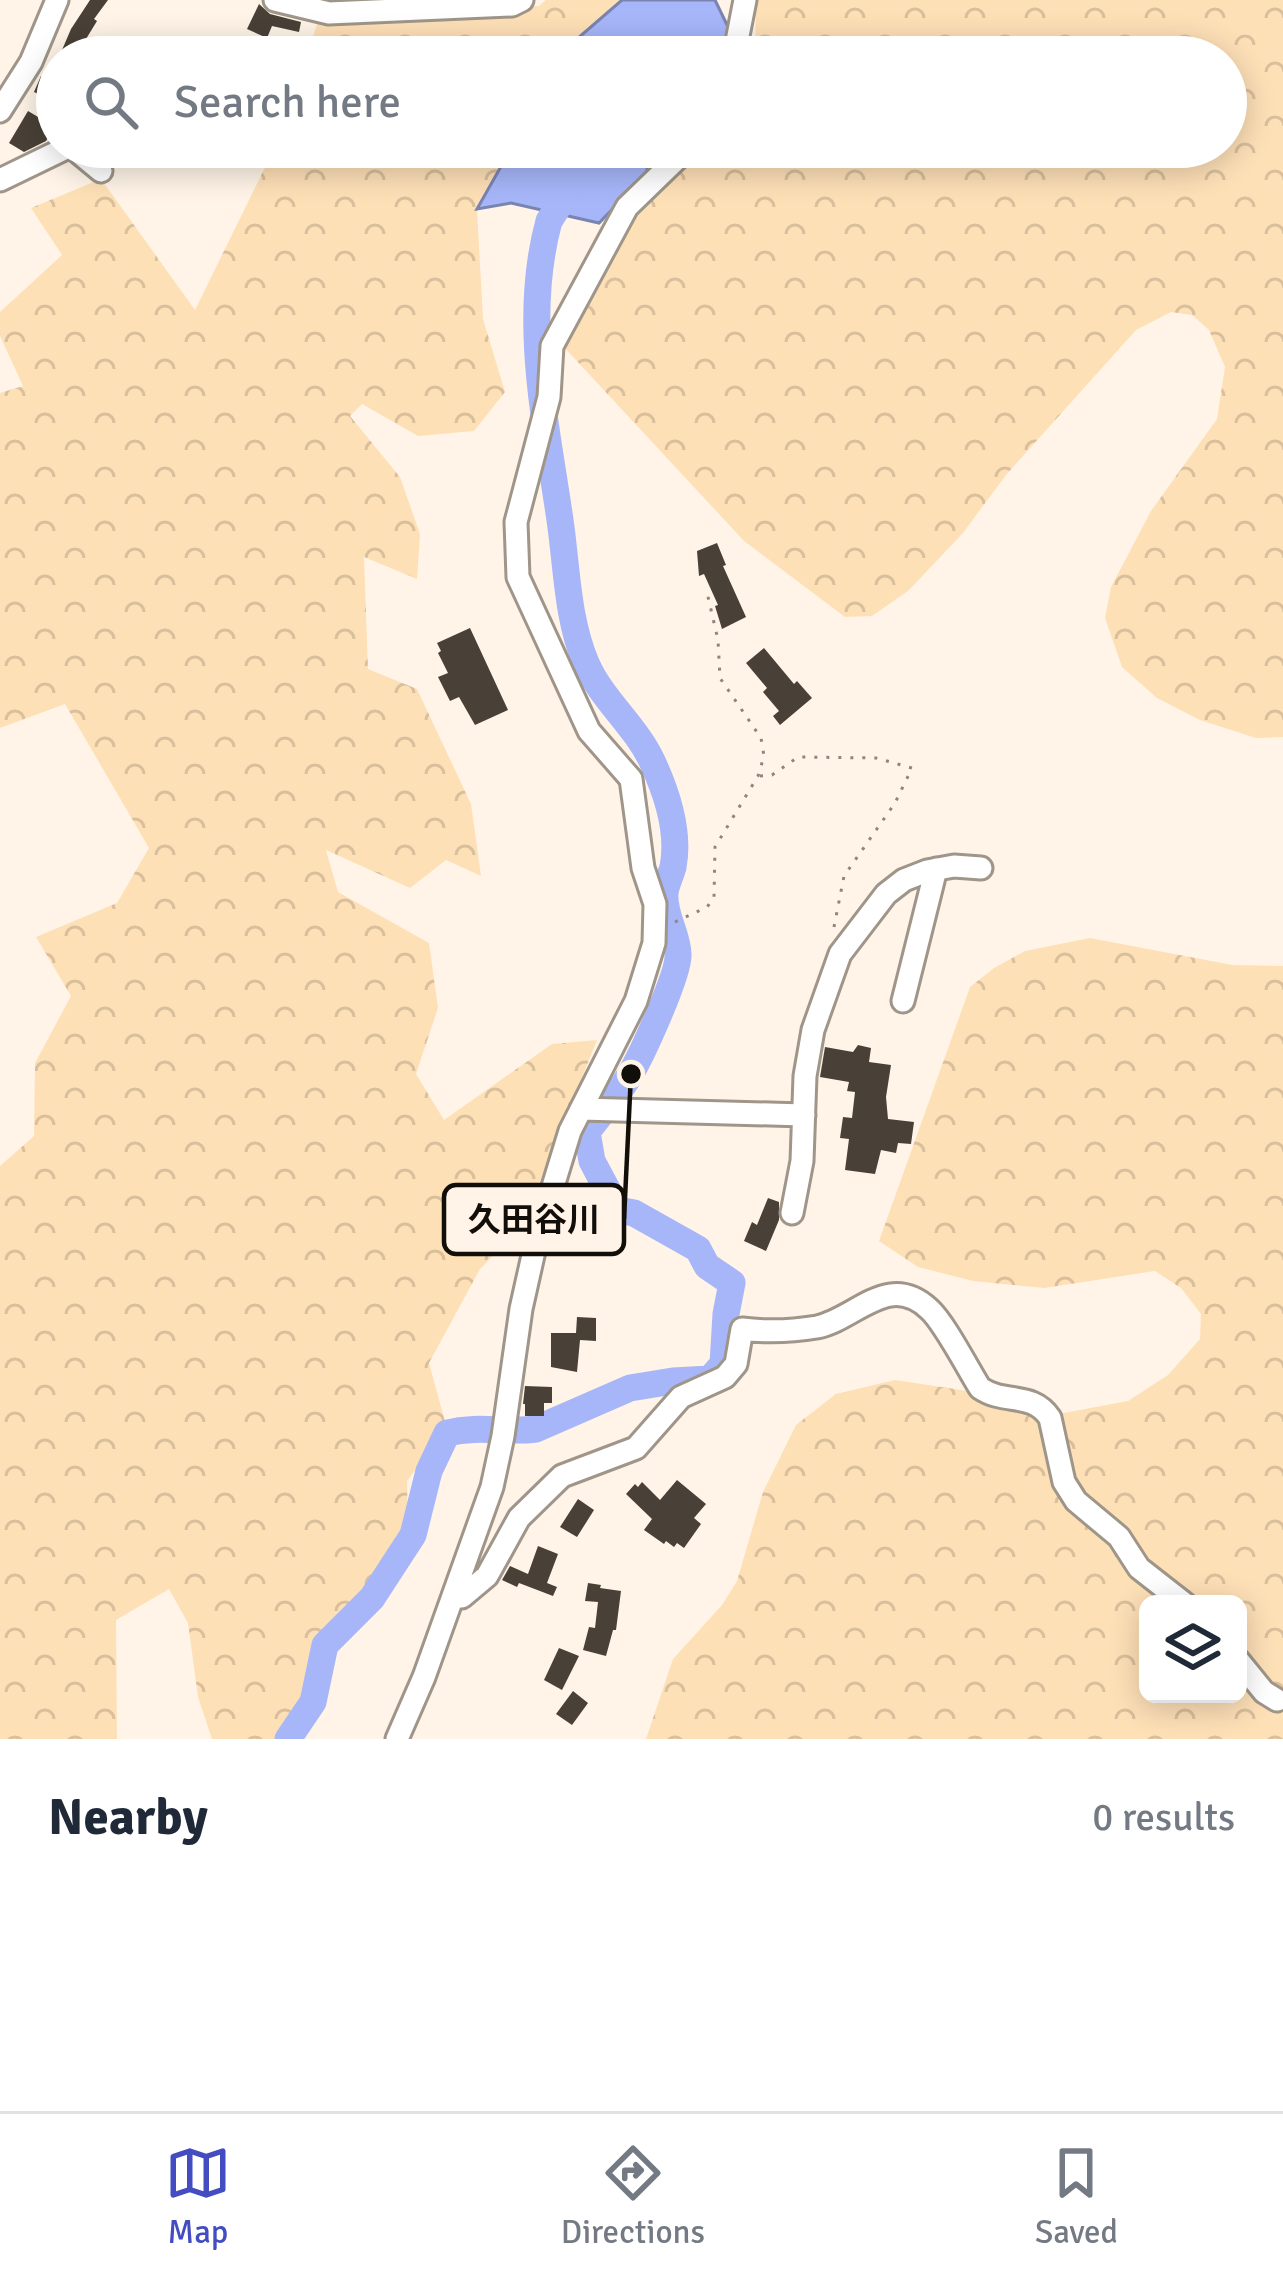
<!DOCTYPE html>
<html lang="en">
<head>
<meta charset="utf-8">
<style>
  :root { --surface:#fff; --page:#f2f2f3; --text:#1f2937; --muted:#747a83; --line:#e0e1e3; --accent:#434dc1 }
  body { margin:0; font-family:Signika,"Noto Sans JP",sans-serif; background:var(--page); color:var(--text) }
  .controls { position:absolute; right:36px; bottom:36px; display:grid; overflow:hidden; border-radius:18px; box-shadow:0 6px 30px #0003 }
  .controls button { width:108px; height:108px; display:grid; place-items:center; padding:0; border:0; border-bottom:3px solid var(--line); background:var(--surface); color:var(--text); font:60px sans-serif }
  .list { margin:0; padding:0; list-style:none }
  h2 { display:flex; justify-content:space-between; align-items:center; height:156px; margin:0; padding:0 48px; font-size:51px }
  h2 small { font-size:39px; font-weight:400; color:var(--muted) }
  .icon { flex:none; width:66px; height:66px; fill:none; stroke:currentColor; stroke-width:2; stroke-linecap:round; stroke-linejoin:round }
  .map { position:relative; flex:none; width:1283px; height:1739px; overflow:hidden }
  .search { position:absolute; background:var(--surface); box-shadow:0 6px 30px #0003; left:36px; right:36px; top:36px; height:132px; display:flex; align-items:center; gap:30px; box-sizing:border-box; padding:0 42px; border-radius:66px; color:var(--muted); font-size:45px }
  .sheet { height:372px; background:var(--surface) }
  nav { display:flex; justify-content:space-around; align-items:center; box-sizing:border-box; height:168px; border-top:3px solid var(--line); background:var(--surface); font-size:33px; color:var(--muted) }
  nav a { display:grid; justify-items:center; gap:6px }
  nav .on { color:var(--accent) }
  .map>svg:first-child { display:block }
</style>
</head>
<body>
<div class="map">
<svg width="1283" height="1739" viewBox="0 0 1283 1739">
  <defs>
    <pattern id="forest-crowns" width="20" height="18" patternUnits="userSpaceOnUse" patternTransform="scale(3)"><rect width="20" height="18" fill="#fee0b7"/><path d="M2 6a3 3 0 1 1 6 0M12 15a3 3 0 1 1 6 0" fill="none" stroke="#d9bf9c"/></pattern>
  </defs>
  <rect width="100%" height="100%" fill="#fff4e7"/>
  <path fill="url(#forest-crowns)" fill-rule="evenodd" d="M546,0H622L570,45L563,57H306L318,21L539,6Z
    M756,0H1283V737L1256,738L1200,720L1157,698L1122,667L1105,618L1111,587L1151,511L1217,419L1225,367L1209,330L1192,315L1171,312L1136,330L1006,475L963,533L908,591L872,616L845,617L744,541L561,344L626,214L697,147H1226V57H748L755,56Z
    M275,147H512L477,209L483,319L505,392L474,431L418,436L362,404L350,416L400,477L420,534L417,579L364,557L368,669L417,689L471,804L481,876L446,860L410,888L326,850L338,892L429,943L438,1008L416,1074L444,1120L552,1044L597,1040L522,1226L480,1269L429,1363L447,1429L407,1481L408,1531L384,1574L325,1635L315,1669L307,1721L292,1739H212L198,1697L188,1623L169,1589L116,1620L117,1739H0V1166L34,1136L35,1063L71,996L36,937L117,903L149,848L65,704L0,728V393L23,386L0,336V312L62,255L31,208L101,179L195,310Z
    M1090,938L1232,965L1283,966V1739H646L673,1659L722,1605L737,1581L763,1492L796,1425L836,1394L895,1380L974,1392L1053,1415L1128,1401L1168,1375L1200,1339L1201,1314L1181,1288L1155,1271L1044,1288L973,1281L918,1267L879,1241L970,987L994,968L1025,951ZM1148,1604H1238V1694H1148Z"/>
  <path fill="#a6b6f9" stroke="#7a84b1" stroke-width="3" d="M622,0H715L730,31L719,50L709,47L700,57H563L570,45Z
    M512,147H651L648,152L647,173L599,223L511,203L477,209Z"/>
  <g fill="none" stroke-linecap="round" stroke-linejoin="round">
    <path stroke="#a6b6f9" stroke-width="27" d="M288,1739L313,1702L325,1645L372,1598L413,1535L429,1471L447,1433C480,1425 504,1433 536,1429L630,1388L673,1381L710,1379L723,1364L726,1314L732,1283L707,1266L698,1249L634,1213L618,1210L592,1161L587,1132C601,1113 619,1094 631,1073C642,1054 679,974 678,955C678,934 663,915 665,893C666,884 671,875 673,867C680,831 667,793 652,761C635,725 602,700 586,663C567,618 567,568 560,520C546,423 522,319 549,221L596,147"/>
  </g>
  <path fill="#494137" d="M90,0H108L94,19L97,21L75,57H59L71,29Z
    M259,4L270,14L301,22L299,32L272,26L267,38L247,29Z
    M57,61V103L34,92L41,76L49,79Z
    M28,111L50,124L44,134L49,136L46,141L24,152L9,143Z
    M717,543L726,565L723,566L746,617L722,629L715,606L718,605L704,574L699,576L697,551Z
    M470,628L508,710L475,725L459,697L450,701L438,677L448,673L438,653L441,651L437,643Z
    M764,648L794,684L797,681L812,698L780,725L773,716L779,711L763,692L767,688L746,663Z
    M858,1045L871,1048L869,1062L891,1065L886,1097L888,1119L914,1122L911,1144L898,1143L896,1153L881,1150L875,1174L845,1170L849,1139L840,1138L843,1117L852,1118L855,1092L847,1091L849,1082L820,1077L825,1047L853,1052Z
    M768,1198L779,1202V1220L766,1251L744,1241L752,1222L757,1225Z
    M577,1317L596,1318V1341L580,1340L577,1372L551,1367V1333H576Z
    M525,1386L552,1387V1403H544V1416H525V1404H523Z
    M677,1480L706,1504L694,1518L701,1524L684,1548L677,1543L674,1547L666,1541L664,1544L644,1530L652,1519L626,1494L635,1484L638,1487L642,1482L660,1500Z
    M578,1499L594,1510L577,1537L560,1527Z
    M538,1546L558,1554L547,1583L557,1587L553,1596L519,1583L517,1587L502,1580L510,1566L528,1574Z
    M588,1583L601,1585L600,1588L621,1591L616,1630H613L606,1656L583,1650L589,1627L595,1628L598,1602L585,1601Z
    M559,1648L579,1656L562,1690L544,1680Z
    M573,1691L588,1703L572,1725L556,1714Z"/>
  <g fill="none" stroke-linecap="round" stroke-linejoin="round">
    <defs>
      <path id="minor" d="M275,0L329,13L512,5L522,0
        M727,57L737,41L745,0
        M0,111L31,62L57,0
        M72,147L101,171
        M0,180L68,147
        M903,1001L936,869
        M581,1109L804,1115
        M792,1213L802,1161L805,1076L813,1030L840,954L886,894L904,880L927,871L954,866L981,868
        M453,1596L462,1597L487,1576L519,1518L562,1476L636,1448L681,1397L725,1377L736,1364L742,1329C766,1332 793,1331 817,1327C856,1319 888,1271 929,1309C944,1322 968,1369 980,1388C1005,1405 1032,1391 1050,1418L1064,1482L1076,1501L1119,1537L1139,1568L1185,1604
        M1238,1660L1264,1692L1277,1700
        M397,1739L424,1677L492,1487L503,1436L521,1309L536,1242L570,1131L636,1001L654,943L655,904L643,868L631,779L589,731L518,577L516,522L549,397L552,346L627,207L689,147"/>
    </defs>
    <use href="#minor" stroke="#9f9589" stroke-width="27"/>
    <path stroke="#8e867d" stroke-width="3" stroke-dasharray="3 9" stroke-linecap="butt" d="M760,776L772,775L798,757L876,758L912,768L895,803L844,876L833,932
      M675,922L707,907L714,898L715,847L758,776L764,756L761,738L720,678L718,640L706,588"/>
    <use href="#minor" stroke="#fff" stroke-width="21"/>
  </g>
  <path fill="none" stroke="#120e0a" stroke-width="4.5" d="M631 1074L624 1219"/>
  <circle fill="#120e0a" stroke="#fff4e7" stroke-width="4.5" cx="631" cy="1074" r="12"/>
  <rect fill="#fff4e7" stroke="#120e0a" stroke-width="4.5" x="444" y="1185" width="180" height="69" rx="12"/>
  <g font-size="33" text-anchor="middle" font-weight="bold" fill="#120e0a">
    <text x="534" y="1231">久田谷川</text>
  </g>
</svg>
<div class="controls">
<button><svg class="icon" aria-label="layers" viewBox="0 0 24 24"><path d="M12 4l9 5-9 5-9-5zM3 14l9 5 9-5"/></svg></button>
</div>
<div class="search"><svg class="icon" aria-label="search" viewBox="0 0 24 24"><circle cx="10" cy="10" r="6"/><path d="M15 15l6 6"/></svg>Search here</div>
</div>
<section class="sheet">
<h2>Nearby<small>0 results</small></h2>
<ul class="list">
</ul>
</section>
<nav>
<a class="on"><svg class="icon" aria-label="map" viewBox="0 0 24 24"><path d="M3 6l6-2 6 2 6-2v14l-6 2-6-2-6 2zM9 4v14M15 6v14"/></svg>Map</a>
<a><svg class="icon" aria-label="directions" viewBox="0 0 24 24"><path d="M12 3l9 9-9 9-9-9zM9 14v-3h6M13 9l2 2-2 2"/></svg>Directions</a>
<a><svg class="icon" aria-label="saved" viewBox="0 0 24 24"><path d="M7 4h10v16l-5-4-5 4z"/></svg>Saved</a>
</nav>
</body>
</html>
